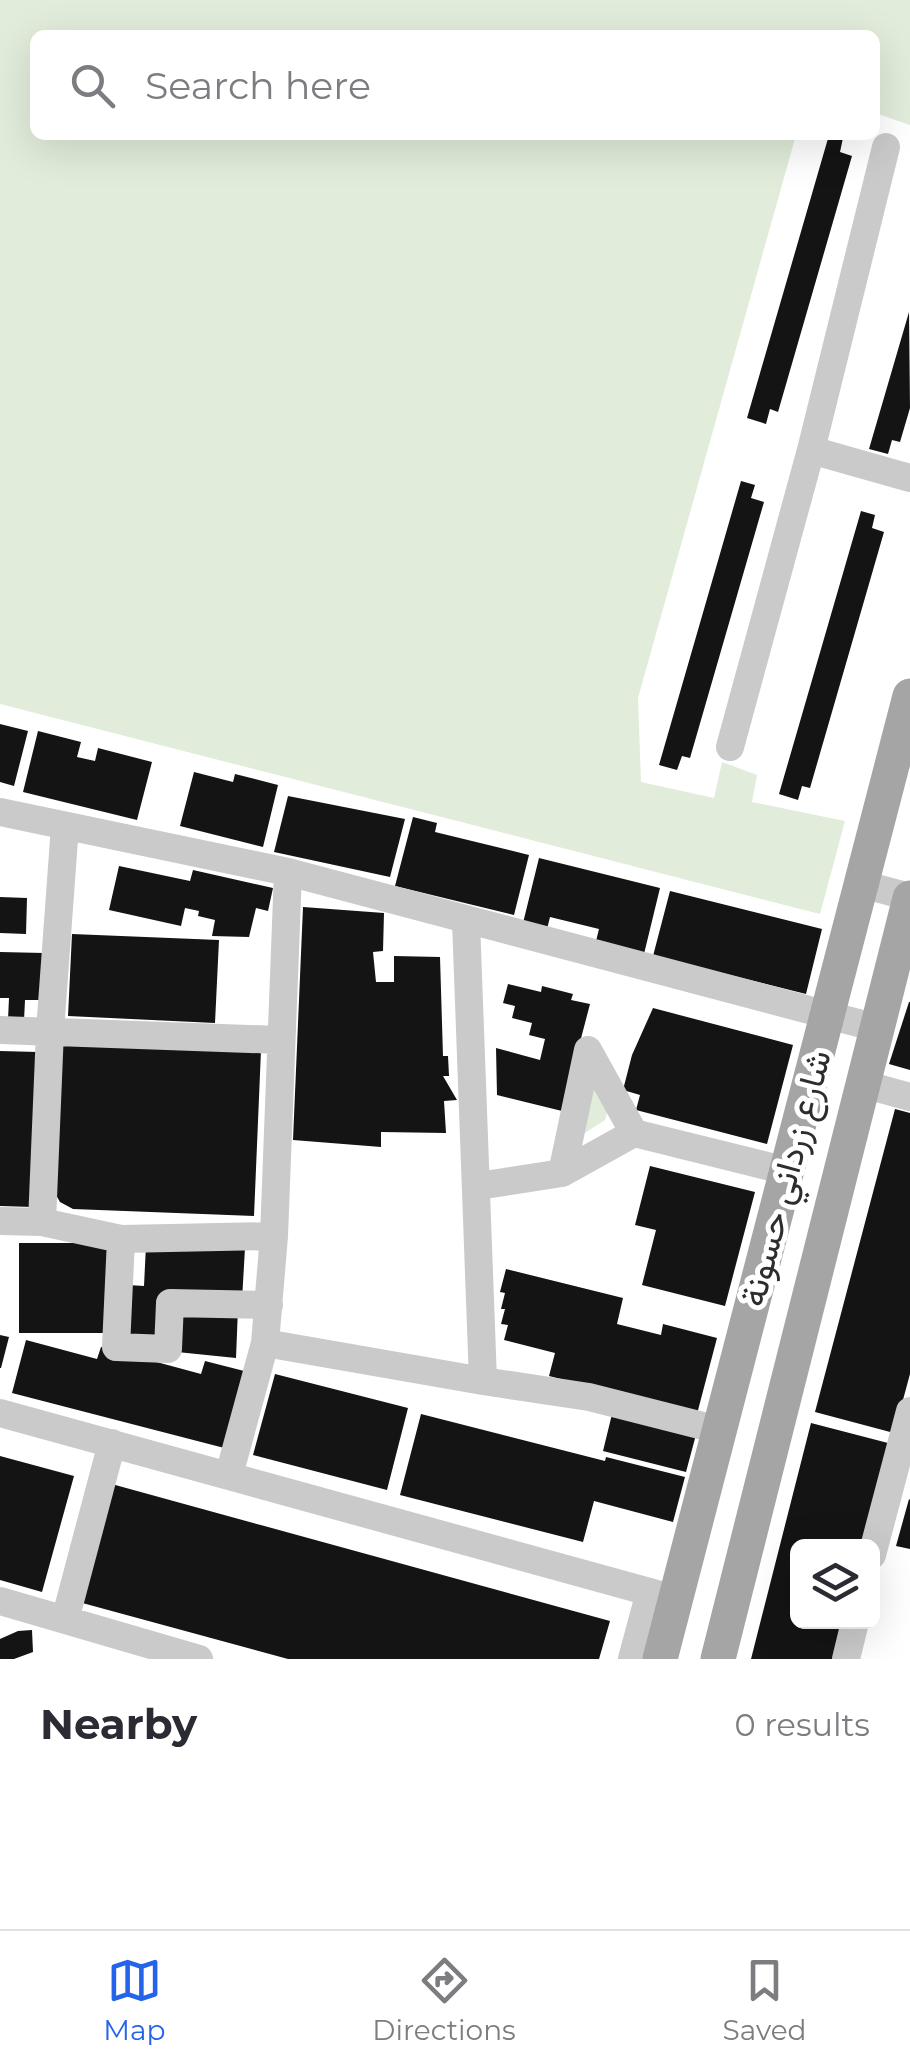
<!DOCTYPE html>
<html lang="en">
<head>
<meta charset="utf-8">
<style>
  :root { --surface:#fff; --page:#f7f7f7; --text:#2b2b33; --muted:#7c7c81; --line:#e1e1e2; --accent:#2563eb }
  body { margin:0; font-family:Montserrat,Vazirmatn,sans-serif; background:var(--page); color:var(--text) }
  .controls { position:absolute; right:30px; bottom:30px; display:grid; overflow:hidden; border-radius:15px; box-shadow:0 10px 40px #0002 }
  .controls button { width:90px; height:90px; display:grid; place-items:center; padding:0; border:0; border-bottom:2px solid var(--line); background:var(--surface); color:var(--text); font:50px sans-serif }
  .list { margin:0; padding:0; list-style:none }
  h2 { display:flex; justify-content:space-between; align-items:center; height:130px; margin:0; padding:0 40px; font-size:42px }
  h2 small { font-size:32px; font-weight:400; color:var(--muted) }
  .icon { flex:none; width:55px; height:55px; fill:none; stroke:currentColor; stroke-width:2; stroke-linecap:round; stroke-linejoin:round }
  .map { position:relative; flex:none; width:910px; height:1659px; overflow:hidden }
  .search { position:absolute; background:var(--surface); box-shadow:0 10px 40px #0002; left:30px; right:30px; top:30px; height:110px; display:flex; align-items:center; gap:25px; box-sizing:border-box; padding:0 35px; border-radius:15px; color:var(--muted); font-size:38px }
  .sheet { height:270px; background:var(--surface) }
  nav { display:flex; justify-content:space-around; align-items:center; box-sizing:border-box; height:140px; border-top:2px solid var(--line); background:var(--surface); font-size:28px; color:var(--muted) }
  nav a { display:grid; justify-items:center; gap:5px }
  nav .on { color:var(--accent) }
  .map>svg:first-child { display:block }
</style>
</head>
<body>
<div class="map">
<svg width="910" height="1659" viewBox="0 0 910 1659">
  <rect width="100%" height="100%" fill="#fff"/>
  <path fill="#e1ecda" d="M0,0H910V125L875,113V35H35V135H796L638,698L641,782L714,798L722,762L757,775L752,802L845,821L820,914L0,704Z
    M589,1081L608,1110L605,1120L577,1138Z"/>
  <path fill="#141414" d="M829,135L843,138L840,152L852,156L778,412L770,409L766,424L747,418Z
    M909,312L910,408L900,442L892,440L888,454L869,449Z
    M741,481L755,485L751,498L764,502L690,758L682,756L677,770L659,765Z
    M861,511L875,515L872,528L884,532L810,788L802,786L798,800L779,794Z
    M0,724L28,731L14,786L0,782Z
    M38,731L81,742L77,757L95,761L98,748L152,762L137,820L23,792Z
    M194,772L233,782L235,774L278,785L263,847L180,826Z
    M288,796L405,819L390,877L274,852Z
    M413,817L437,823L435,832L529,855L514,915L395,886Z
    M539,858L660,888L644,954L596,941L599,929L550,917L547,929L523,923Z
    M119,866L190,881L193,870L273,888L268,911L256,908L249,937L212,936L215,920L198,916L199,911L185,908L181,926L109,910Z
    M670,891L822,929L806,994L653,956Z
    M0,897L27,898L26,934L0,933Z
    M303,907L384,913L383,951L373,952L376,982H394V956L440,957L443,1056H448L449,1076H443L457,1100L444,1101L446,1133L381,1132V1147L293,1140Z
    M72,934L219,940L215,1023L68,1016Z
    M0,952L44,953L43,1000H25L24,1021L8,1020L9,998H0Z
    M508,984L541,992L542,986L573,994L571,1000L590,1004L562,1111L497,1095L496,1048L540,1060L545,1039L529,1035L532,1023L512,1018L515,1006L503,1003Z
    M909,1002H910V1070L889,1064Z
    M653,1008L793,1045L767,1144L636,1110L640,1095L623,1090L632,1055Z
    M62,1042L261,1050L254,1216L73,1209L60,1202L56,1195Z
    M0,1051L38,1052L32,1207L0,1206Z
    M895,1109L910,1113V1374L894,1433L815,1412Z
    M650,1166L755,1192L725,1306L642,1285L656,1230L635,1225Z
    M19,1243H112V1333H19Z
    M146,1245L245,1248L242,1300L161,1296L159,1346L125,1344L128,1285L144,1286Z
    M506,1269L623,1298L617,1324L661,1335L663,1324L717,1338L697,1414L549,1376L555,1353L504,1340L508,1325L501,1324L505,1309H501L505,1293L500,1292Z
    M178,1306L238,1308L236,1358L177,1352Z
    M0,1335L9,1337L1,1368H0Z
    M26,1340L97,1359L101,1347L201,1374L205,1361L252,1373L232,1450L12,1393Z
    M275,1374L408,1408L387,1490L253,1455Z
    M613,1410L697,1431L686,1472L603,1451Z
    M421,1414L605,1461L606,1457L685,1477L673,1522L594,1501L583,1542L400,1495Z
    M811,1423L888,1443L862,1546H798V1622H843L833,1659H751Z
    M0,1456L74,1476L42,1592L0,1580Z
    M108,1483L610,1621L599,1659H288L75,1601Z
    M909,1499L910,1500V1549L896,1546Z
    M32,1630L33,1652L14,1659H0V1639L18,1631Z"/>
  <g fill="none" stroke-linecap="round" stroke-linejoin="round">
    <path stroke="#cacaca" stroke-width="28" d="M811,450L910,478
      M730,747L811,450L886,147
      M0,812L288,872L877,1028
      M288,872L274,1236L265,1343L483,1381
      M861,884L910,897
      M466,921L483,1381L589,1397L719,1430
      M0,1030L280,1040
      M863,1084L910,1097
      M562,1173L588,1050L634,1133
      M478,1186L562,1173L634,1133L787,1171
      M0,1221L42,1222L121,1239L274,1236
      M42,1222L50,1031L65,826
      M121,1239L116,1347L168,1349L170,1303L269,1305
      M0,1413L675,1599
      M229,1475L265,1343
      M872,1555L910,1411
      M0,1601L199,1659
      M65,1620L112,1443
      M632,1659L650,1592
      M846,1659L855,1622"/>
    <path stroke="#a5a5a5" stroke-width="35" d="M660,1659L910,696
      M718,1659L910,898"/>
  </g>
  <g text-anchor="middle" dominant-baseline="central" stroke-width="10" stroke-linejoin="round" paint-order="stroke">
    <g font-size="35" fill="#2d2d2d" stroke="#fff">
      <text transform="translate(785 1178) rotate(-75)">شارع زرداني حسونة</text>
    </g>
  </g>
</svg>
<div class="controls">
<button><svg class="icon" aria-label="layers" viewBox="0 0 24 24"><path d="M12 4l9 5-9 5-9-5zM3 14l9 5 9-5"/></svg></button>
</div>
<div class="search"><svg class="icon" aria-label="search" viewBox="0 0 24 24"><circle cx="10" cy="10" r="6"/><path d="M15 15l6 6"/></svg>Search here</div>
</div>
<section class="sheet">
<h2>Nearby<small>0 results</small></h2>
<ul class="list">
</ul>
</section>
<nav>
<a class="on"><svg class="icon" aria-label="map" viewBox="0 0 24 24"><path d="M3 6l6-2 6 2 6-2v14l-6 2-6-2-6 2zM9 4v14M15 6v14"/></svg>Map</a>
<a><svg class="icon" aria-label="directions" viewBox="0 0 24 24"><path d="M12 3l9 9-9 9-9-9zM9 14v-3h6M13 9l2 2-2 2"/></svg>Directions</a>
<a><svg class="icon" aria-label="saved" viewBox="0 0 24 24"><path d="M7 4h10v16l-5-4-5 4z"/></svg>Saved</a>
</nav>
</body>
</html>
